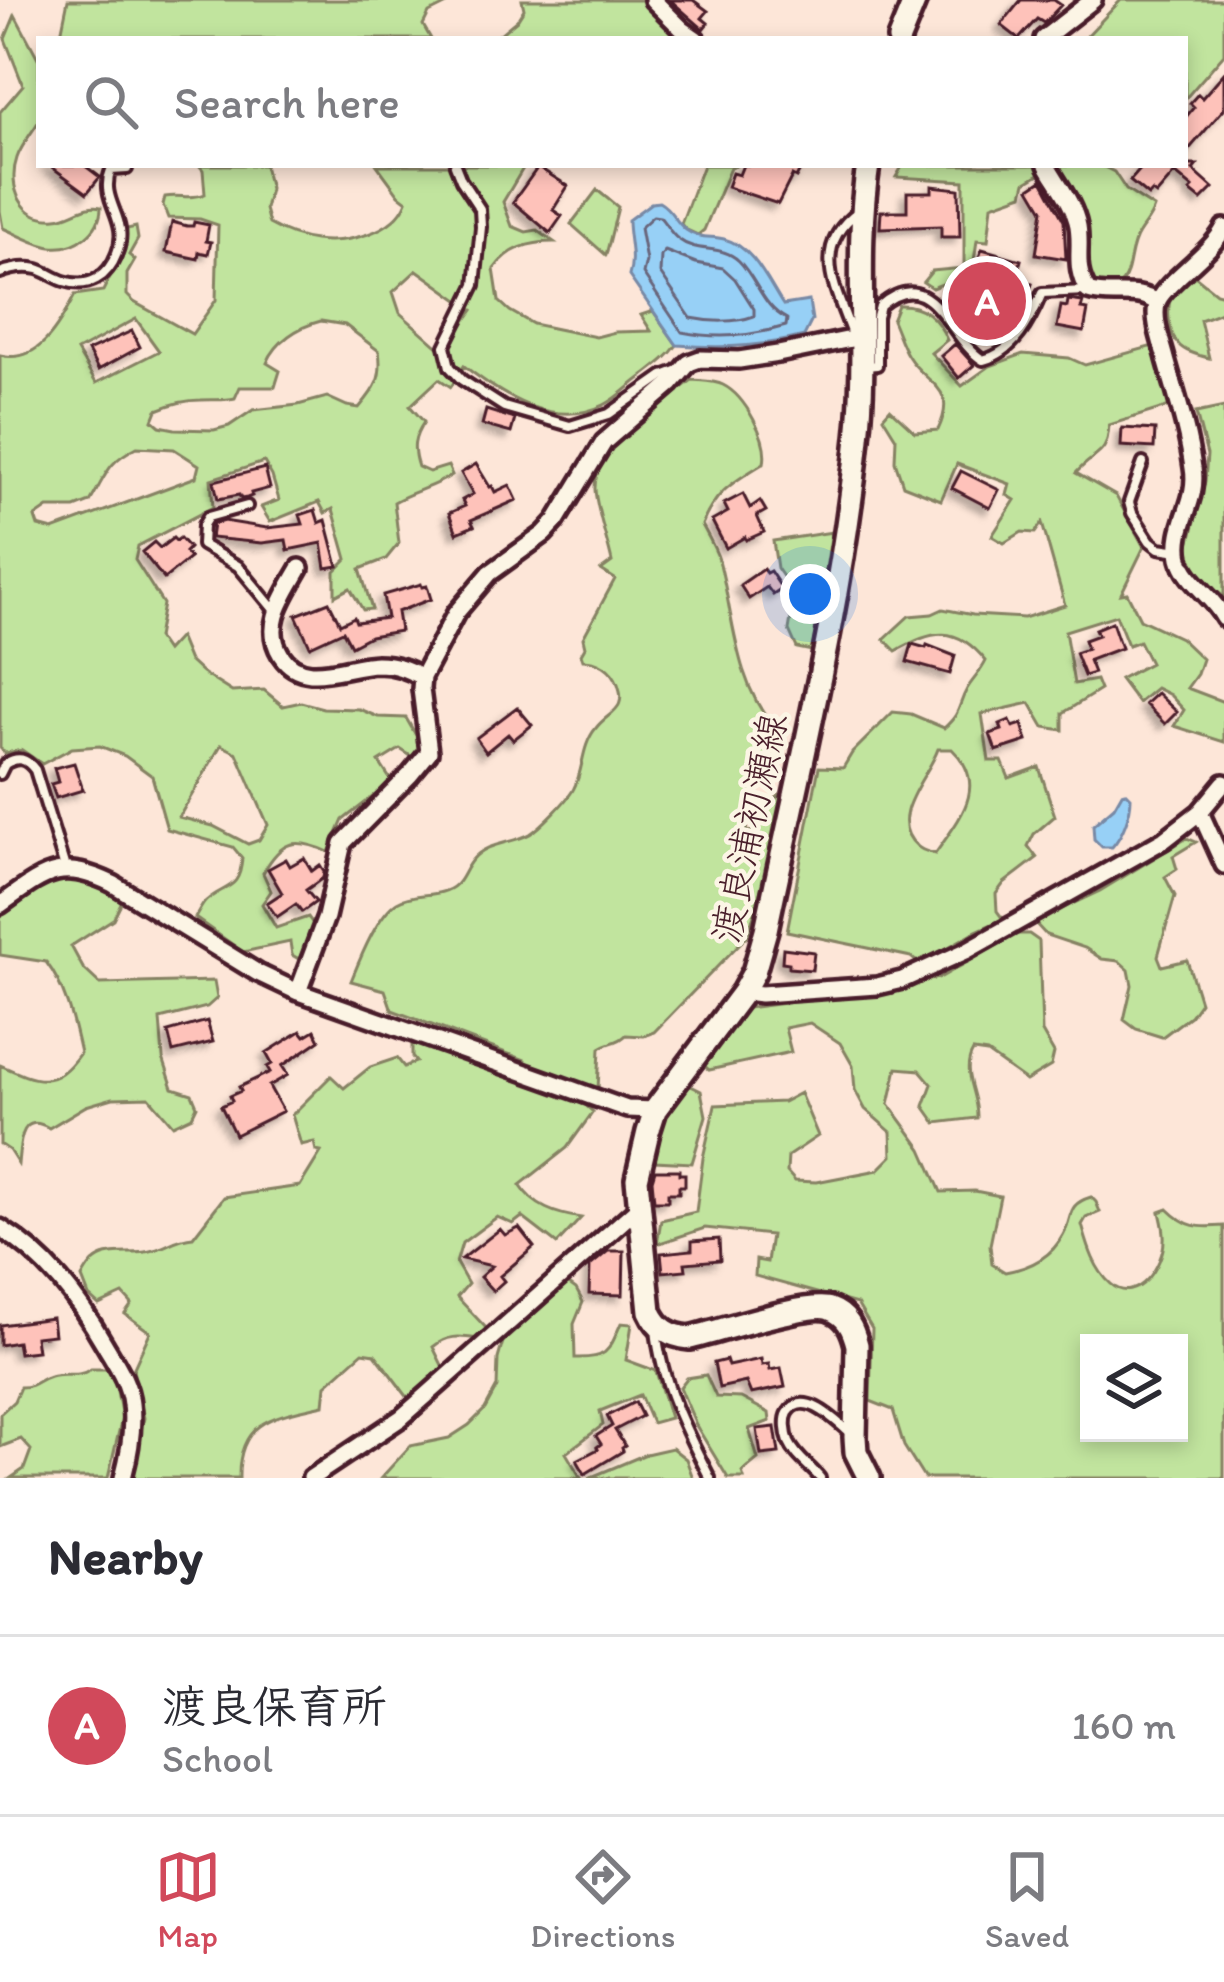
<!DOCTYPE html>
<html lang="en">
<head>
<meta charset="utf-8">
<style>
  :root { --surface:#fff; --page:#f2f2f3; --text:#2b2b33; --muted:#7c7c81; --line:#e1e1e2; --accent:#d1495b }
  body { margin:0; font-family:Itim,"Klee One",sans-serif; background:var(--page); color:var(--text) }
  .controls { position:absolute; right:36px; bottom:36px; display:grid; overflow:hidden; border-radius:0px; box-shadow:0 6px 18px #0003 }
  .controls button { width:108px; height:108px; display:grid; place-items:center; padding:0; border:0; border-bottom:3px solid var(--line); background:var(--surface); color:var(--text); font:60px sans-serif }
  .you { position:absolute; left:810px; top:594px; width:42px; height:42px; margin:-30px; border:9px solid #fff; border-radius:50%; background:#1a73e8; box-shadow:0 0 0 18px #1a73e833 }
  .badge { display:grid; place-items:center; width:78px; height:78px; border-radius:50%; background:var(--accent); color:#fff; font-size:39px; font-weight:700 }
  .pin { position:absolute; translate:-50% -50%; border:6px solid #fff; box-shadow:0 3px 12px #0006 }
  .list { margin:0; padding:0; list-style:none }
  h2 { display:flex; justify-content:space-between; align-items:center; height:156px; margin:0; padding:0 48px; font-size:51px }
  h2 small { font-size:39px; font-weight:400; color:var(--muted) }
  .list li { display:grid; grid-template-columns:78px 1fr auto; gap:36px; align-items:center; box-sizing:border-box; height:180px; padding:0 48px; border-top:3px solid var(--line) }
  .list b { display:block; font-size:45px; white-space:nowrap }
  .list p { margin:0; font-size:39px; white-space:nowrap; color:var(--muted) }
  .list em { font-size:39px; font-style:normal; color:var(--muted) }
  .icon { flex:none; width:66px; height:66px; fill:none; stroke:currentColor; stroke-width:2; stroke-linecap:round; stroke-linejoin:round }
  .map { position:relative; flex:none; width:1224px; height:1478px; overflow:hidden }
  .search { position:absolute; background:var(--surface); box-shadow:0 6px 18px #0003; left:36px; right:36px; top:36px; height:132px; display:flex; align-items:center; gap:30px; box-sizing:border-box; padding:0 42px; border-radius:0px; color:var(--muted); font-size:45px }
  .sheet { height:336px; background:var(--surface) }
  nav { display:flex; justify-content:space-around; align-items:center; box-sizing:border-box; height:168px; border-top:3px solid var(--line); background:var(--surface); font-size:33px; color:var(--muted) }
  nav a { display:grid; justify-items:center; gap:6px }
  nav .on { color:var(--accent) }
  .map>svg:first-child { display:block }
</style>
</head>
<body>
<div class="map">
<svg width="1224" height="1478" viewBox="0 0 1224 1478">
  <defs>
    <filter id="shadow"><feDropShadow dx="-5.5" dy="5.5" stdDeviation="3" flood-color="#0004"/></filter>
  </defs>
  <rect width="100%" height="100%" fill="#fde6d8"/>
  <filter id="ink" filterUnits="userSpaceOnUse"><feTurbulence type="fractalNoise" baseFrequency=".00833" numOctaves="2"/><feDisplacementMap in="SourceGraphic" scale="24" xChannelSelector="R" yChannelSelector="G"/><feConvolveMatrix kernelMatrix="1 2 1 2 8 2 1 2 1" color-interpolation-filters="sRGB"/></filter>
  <g filter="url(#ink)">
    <path fill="#c1e49e" stroke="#868264" stroke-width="3" fill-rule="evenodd" d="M68,0H455L429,13L423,25L431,39H60Z
      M522,0H647L682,39H494L517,20L524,9Z
      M1121,0H1224V54L1185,99V39H1084Z
      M15,15L39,60V125L37,124C31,134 21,146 17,158C7,187 22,221 56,218C73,217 84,203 101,207C101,231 76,250 51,247C36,245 17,234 3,228L0,211V112L23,85L5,39Z
      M199,165H264L270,189L265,209L269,224C283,232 298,238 315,240C346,244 395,233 407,201L399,195L377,165H525L503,202L512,226L526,232L537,230L554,242C529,242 509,248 494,269L499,301L510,311L533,324L596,337L615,332L651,331L641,315L653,311L677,345C667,359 656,366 642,377C629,386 619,398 604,405C553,429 504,397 464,366L451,387L439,379L410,406L424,422C413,438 412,449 418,467L429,472L448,466L452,475C434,487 413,491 394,502L399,543L386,559L360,569L372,609L363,610L350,588L335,596V571L347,559L333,509L325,513L319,502L270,522L261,507L279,500L272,476L264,462L211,479L213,507L138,546L135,560L163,604L157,638L166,651L179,637L189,661L202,673L232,692L264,690L283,706L301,702L323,708L359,709L378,717L406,718L421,744L418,754L411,756L400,749L379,762L392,782L343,820L329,852C295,837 281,840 263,873L271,891L262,904L276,928L308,917L314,925L299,959L292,955L290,942L243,952L195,918C197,915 203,903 206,901C225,884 240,891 242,858L233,847L167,829L152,776L125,756L100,746L72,748L42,764L22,750L5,753L0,748V355C39,365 59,325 75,295L103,291L124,249L127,229L136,227L138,239L129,255L135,260L127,274V295L134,302L192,334L216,300L218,225L200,219L168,218L163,205L165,197C179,194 192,200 205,194L203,170ZM417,270L473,310L443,351L400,313L393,292ZM136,319L159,351L96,383L77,351ZM321,321L345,325L379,351C383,378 376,388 359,408L347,406L327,397L298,405L253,410L229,426L214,430L175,429L160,426L153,420L157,410C171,404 186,400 201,400C214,399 223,401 235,398L240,387H275L280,371L267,363C276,341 298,327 321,321ZM137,447L174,449L199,465L196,477L53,530L38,526L35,517L48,508H75L90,502C107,474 106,463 137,447ZM221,745L237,753L268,825L259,840L248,844L213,826L179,817Z
      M703,165H738L730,168L704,230L698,235L685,229L681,224Z
      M903,165H1036L1041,173L1026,182L1023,194L992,205L988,241L977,240L974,261L982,264L974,272L932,288L923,282L932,271L964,268V181L896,177Z
      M1063,165H1100L1114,172L1126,190L1154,208C1150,220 1145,223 1139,233C1123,257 1139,293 1095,289L1087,278L1078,210L1059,168Z
      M597,190L618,207L606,255L571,224Z
      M1195,276L1216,293L1224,295V311L1200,320L1209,358C1200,356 1187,353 1180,346C1167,333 1164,301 1177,288C1182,283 1189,280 1195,276Z
      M898,305C923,304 938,318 947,340L931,353L962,386L990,366L1023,354L1069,358L1085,365L1153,346L1170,406L1109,425C1107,459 1096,450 1076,473L1116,496L1144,547L1121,594L1127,593L1140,619L1180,638L1202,659L1197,674L1187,688L1224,702V742L1174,726L1184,710L1170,695L1156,688L1138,703L1120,679L1150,663L1139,641L1128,645L1116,615L1065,631L1074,684L1096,680L1100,690L1063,713V730L1044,727L1030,703L982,714L989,761H1002L1009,778L1039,767L1055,816L1034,834L1028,846L1037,858L1004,883L996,894L997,911L1003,919L976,931L919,964L911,957L787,931L819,767L843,768L852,753L893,712L911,714L944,728C962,712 957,707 967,689C973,679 981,672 986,661C956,624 933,630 896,651L884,639L909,616L932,614L943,609L973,615L1024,618L1065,605L1042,523L1035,533L1022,532L1004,543L992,536L1015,500L1007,495L1010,484L957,464L941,500L903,485L895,461L896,438L883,417L890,409L915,432L938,430C959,386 926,386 908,356C901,345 897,331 892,320ZM938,749H952C990,786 959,819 935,854C929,852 922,851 917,846C885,818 929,776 938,749Z
      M692,380C701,381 715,381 723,385C745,396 769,440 764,463C734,482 716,490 702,525C708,536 715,548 719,560C734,616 734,680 773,726L771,755L753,793L746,832L755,831L775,799L785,791L757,906L747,936L654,1032L644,1036L626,1035C619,1043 609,1042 600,1048L598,1090L530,1067L525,1060L392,1010L385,990L351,981C360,959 377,915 397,902C410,894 429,896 442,892C462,887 461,873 472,860C487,842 511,844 530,834C540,828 569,799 574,788C584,769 581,746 596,728C609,711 628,711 618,684C612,668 598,660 583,660L581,654L585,647L583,638L615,579L601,570L612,562C608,542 596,508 595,489C594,444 660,405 692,380Z
      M1224,407V597L1202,580L1187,553L1205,481L1207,455L1196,413Z
      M832,532L812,651L797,648L789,630L795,594L777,568L773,541Z
      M1187,838L1196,842L1173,856L1177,869L1165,877L1175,896L1158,956L1162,966L1187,960L1200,1002L1190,1016L1162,1037L1136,1029L1124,1020L1132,985L1129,970L1119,961L1102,959L1085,948L1046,935L1034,922L1100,891Z
      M79,878L97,885L122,901L113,919L71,946L83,968L100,984L214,981L217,998L207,1007L160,1019L163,1058L173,1088L192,1094L197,1106L192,1116L173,1125L149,1097L113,1098L86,1106L49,1128C20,1111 20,1144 18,1164L9,1150L0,1144V1065C37,1082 54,1090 80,1053C73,1022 66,988 46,962L0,955V914C26,896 47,879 79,878Z
      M1017,934H1029L1039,941L1042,1032L1054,1053L1051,1066L1026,1081L987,1053L973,1051C960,1073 978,1094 977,1118L936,1123L924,1106L932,1084L920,1070L897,1068L889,1104L922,1149L941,1192L975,1191L1000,1196L990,1245L992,1264L1005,1272C1029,1268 1051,1258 1063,1235C1074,1216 1065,1205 1091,1197L1096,1202L1100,1212L1086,1218L1082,1225C1088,1246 1094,1269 1111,1284C1137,1307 1164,1264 1164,1240C1165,1231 1162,1221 1160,1212L1168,1209C1187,1228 1198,1228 1224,1226V1478H924L904,1446L893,1410L870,1401L872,1329L857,1304L755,1276L756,1260L767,1262L771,1235L705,1228L657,1244L661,1220L696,1212L703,1158L715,1105L783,1102L800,1093L818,1136L788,1156L787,1172L795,1181L816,1182L878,1170L892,1156L891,1132L865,1109L855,1090L853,1066L840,1043L810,1023L785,1028L791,1052L709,1070L702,1064L747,1008L899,988L941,977ZM1089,1343H1179V1433H1089Z
      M419,1042L582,1102L593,1112L567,1148L520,1185C534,1207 555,1214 581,1218L557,1244L522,1217L513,1224L497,1217L462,1243L456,1263L468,1284L457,1297L487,1329L477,1339C459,1336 447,1335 433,1347L444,1369L409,1399L375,1354L363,1352L326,1385L324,1405C277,1416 238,1418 239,1478H130L144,1418L133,1370L150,1332L125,1314L132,1304L123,1294L99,1305L89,1296L82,1278C87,1269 92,1260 103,1256C118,1250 138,1256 154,1250C168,1246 177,1238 193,1237L224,1197L300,1186L321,1152L316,1151L314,1142L301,1145L292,1115L331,1076L344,1088L370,1067L397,1058L404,1067L416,1062L412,1057V1045Z
      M691,1086L701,1091L706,1116L692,1163L655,1161C660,1134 666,1111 680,1087Z
      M565,1281L576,1289L583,1302L574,1324L575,1358C608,1359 609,1351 621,1323L632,1324L626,1360L656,1371L670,1418L652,1423L640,1395L600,1411L603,1425L566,1453L581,1478H381L410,1446L449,1438L469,1425L485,1409L497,1387L498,1359L504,1338Z
      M91,1369H113L122,1418L108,1478H11L24,1469L31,1450L21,1439L0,1447V1414L14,1401L20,1387C35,1387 37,1380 50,1376C65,1371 76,1379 91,1369Z
      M706,1375L716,1397L741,1398L769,1413L770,1421L749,1429L758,1459L742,1472L744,1478H728L697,1427L680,1387L687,1378Z
      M672,1448L686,1459L693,1478H589L646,1454Z"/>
    <path fill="#97d0f6" stroke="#7889a5" stroke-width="3" d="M659,202C672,209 675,222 686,230C698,239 711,236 724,239C753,246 768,282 783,305L809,301L812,320L804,336C762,347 721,349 677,345L629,276C635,257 628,240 628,220L651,203Z
      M1126,792L1131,797C1131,813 1123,835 1112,847H1102L1094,839L1093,825L1114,807L1122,793Z"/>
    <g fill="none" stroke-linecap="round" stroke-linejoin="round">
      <path stroke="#69667c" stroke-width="3" d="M653,216L660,217C666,224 671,234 678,239C697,254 722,244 739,261C757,279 763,308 787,319L786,326C753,336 716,339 682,332L643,274L646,261L640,228Z
        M665,251L696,263L723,268L735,279L754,309V316C735,323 710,322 691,318L660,273L661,256Z"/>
    </g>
    <path fill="#fec2ba" stroke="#4a1f2b" stroke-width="3" filter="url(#shadow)" d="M670,0H693L708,11L702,18L708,23L703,29Z
      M1021,0H1054L1061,5L1044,23L1037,19L1019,39L1001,25Z
      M1224,73V109L1185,154V118L1194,107L1190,103L1198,94L1202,98Z
      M49,165H84L100,177L87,193Z
      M743,165H803L796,178L792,176L778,204L727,187L732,173L739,175Z
      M1144,165H1197L1193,170L1213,188L1201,200L1190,191L1193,188L1175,173L1156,195L1152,192L1148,196L1130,181Z
      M538,167L568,186L553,210L562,216L550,233L513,202Z
      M1042,180L1064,221L1066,259L1036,254L1043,210L1030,188Z
      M932,186L959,189L960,237H941V226L880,228L881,211H907V192H932Z
      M172,222L187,226H193L194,222L209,225L206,241L211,242L208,254L199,252L198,259L166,252Z
      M982,249L1021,260L1016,278L1032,284L1018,322L992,314L990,320L964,311L971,285L979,287L986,262L978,260Z
      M1068,300L1083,302L1081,309L1088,310L1084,332L1057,327L1061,306L1067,307Z
      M132,331L140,347L98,370L88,351Z
      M955,344L974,365L959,378L941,356Z
      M486,410L515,419L511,433L482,425Z
      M1122,428L1155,430L1154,448L1121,446Z
      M476,464L490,487L492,486L495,492L510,485L517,500L471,520L474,526L457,533L449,513L465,506L462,500L473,494L461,473Z
      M265,468L270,488L251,493L252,496L247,498L241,499L239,495L218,499L214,481Z
      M961,471L999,490L990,508L952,488Z
      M743,494L750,508L760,501L766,511L757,516L764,532L746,540L745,537L726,548L712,521L728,512L724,504Z
      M315,510L319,523L326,520L338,566L326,568L322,543L288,550L286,540L262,543L211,538L213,524L224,521L267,528L303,524L300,515Z
      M173,538L176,541L180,538L189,548L185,552L190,558L164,579L142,552L154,542L160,548Z
      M763,569L766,573L770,571L782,589L773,595L767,587L749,599L740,585Z
      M421,584L422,587L427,586L431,599L397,612L400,631L370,636L351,646L343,631L310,646L296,615L329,602L340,624L354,617L356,622L387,618L383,595Z
      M1112,622L1121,648L1089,660L1094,673L1084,676L1075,653L1087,649L1084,640L1098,635L1095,629Z
      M912,644L926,648L927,645L955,656L950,674L907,662Z
      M1157,693L1177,712L1165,724L1145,704Z
      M517,707L532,725L513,740L508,734L486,752L476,738Z
      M1010,720L1013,727L1022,724L1027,741L996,751L990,734L1002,730L1000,724Z
      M74,763L83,790L56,798L51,784L58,782L54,768Z
      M304,858L312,871L320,865L324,871L323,878L306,890L316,902L302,912L296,904L277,917L267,903L282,893L268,869L286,859L290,866Z
      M783,948L814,952L812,970L789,968V963L782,962Z
      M207,1021L213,1042L173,1052L168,1032Z
      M315,1030L320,1040L282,1066L288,1075L269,1086L283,1111L235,1135L221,1106L232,1101L230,1096L241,1091L239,1087L270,1072L267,1067L272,1064L266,1053L301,1031L305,1036Z
      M655,1170H679V1174H685V1186H679V1193H668V1201H654L652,1180Z
      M519,1228L534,1247L500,1276L504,1281L493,1291L480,1277L492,1266L462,1259L500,1229L505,1235Z
      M719,1239L720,1260L685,1263L686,1270L663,1272L661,1253L692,1250V1241Z
      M608,1251H624L623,1295L589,1294L590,1266Z
      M52,1318L54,1335L35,1337L37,1351L19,1353L17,1342L0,1345V1325Z
      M761,1359L762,1365L769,1364L770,1370L781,1368L785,1387L751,1394L746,1382L719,1388L714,1363L726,1360L728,1366Z
      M635,1402L642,1416L615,1430L625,1446L622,1448L623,1451L585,1474L577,1460L598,1449L597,1447L601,1444L596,1436L612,1426L607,1416Z
      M775,1427L779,1453L761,1455L757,1429Z"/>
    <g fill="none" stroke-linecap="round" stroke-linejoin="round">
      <defs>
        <path id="lane" d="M455,165L461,180L480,209L481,227L475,285L445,346L450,367L462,380L504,407L570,426L609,414L663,376L679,370
          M0,273C13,268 24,266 38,269C47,272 55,278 64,281C89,289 108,277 117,253C131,219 98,201 111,170L127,169
          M853,337C836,289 809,247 859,211
          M865,366L877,365V317L880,306C932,261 948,339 983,360C1015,352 1030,321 1042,293L1086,291
          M1143,463L1129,502L1132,513L1150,541L1159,548L1179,551
          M247,506L208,517L203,525L202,545L238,566L276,612
          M0,774L5,764C18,756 26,758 35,770L65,868
          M656,1329C661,1382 686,1431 710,1478
          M820,1478C810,1466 795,1456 789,1442C786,1434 784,1420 788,1413C804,1387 838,1423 852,1435"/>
        <path id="street" d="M653,0L683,30L696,39
          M1043,39L1093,0
          M1047,165C1057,183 1074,204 1078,226C1082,252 1073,266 1088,291C1111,299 1137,287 1157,303
          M1224,228C1211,254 1160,286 1157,304C1153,321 1162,343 1166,359C1176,395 1188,431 1193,468C1199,502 1173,525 1180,558C1186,582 1213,596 1224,618
          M300,568C285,595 262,625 281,655C303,689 344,665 377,664C395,664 407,669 422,677
          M1200,812L1224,865
          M0,905C45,873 59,858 113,884L258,973L298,992L627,1109L655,1110
          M298,992L326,917L343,843L410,775L429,752L421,689L422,677L456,613L490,573L544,534L556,521L604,442L671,384L689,363L700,359L739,360L778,354L861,337
          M743,992L761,994L877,986L902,980L966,951L1164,840L1200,812L1224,783
          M0,1228C47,1257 78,1298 105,1345C116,1364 129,1382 131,1404C134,1428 129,1455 123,1478
          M311,1478L401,1418L639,1207"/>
        <path id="secondary" d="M899,39L915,0
          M868,165C854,255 868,347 858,438C841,604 800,767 766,930L754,972L743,992L655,1110L648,1132L637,1179L650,1311C658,1329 670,1336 690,1338C717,1332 809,1301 830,1309C847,1315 853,1329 857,1345L855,1437L856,1452L869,1478"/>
      </defs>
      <use href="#lane" stroke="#4a1f2b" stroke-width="16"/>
      <use href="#street" stroke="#4a1f2b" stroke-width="24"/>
      <use href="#secondary" stroke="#4a1f2b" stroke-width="30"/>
      <use href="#lane" stroke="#fcf5e5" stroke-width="8"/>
      <use href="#street" stroke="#fcf5e5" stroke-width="15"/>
      <use href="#secondary" stroke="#fcf5e5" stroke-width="21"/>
    </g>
  </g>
  <g text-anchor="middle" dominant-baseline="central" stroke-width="9" stroke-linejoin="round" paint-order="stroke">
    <g font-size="39" fill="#4a1f2b" stroke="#fcf5e5">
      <text transform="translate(749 828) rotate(-78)">渡良浦初瀬線</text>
    </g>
  </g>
</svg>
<div class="controls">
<button><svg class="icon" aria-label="layers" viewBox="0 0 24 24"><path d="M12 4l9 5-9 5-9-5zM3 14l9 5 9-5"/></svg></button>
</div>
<div class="you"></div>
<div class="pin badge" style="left:987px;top:301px">A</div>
<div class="search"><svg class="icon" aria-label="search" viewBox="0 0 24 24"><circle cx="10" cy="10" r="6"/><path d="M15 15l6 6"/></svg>Search here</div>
</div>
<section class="sheet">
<h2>Nearby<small></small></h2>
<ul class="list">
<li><span class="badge">A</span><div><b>渡良保育所</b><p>School</p></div><em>160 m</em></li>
</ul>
</section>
<nav>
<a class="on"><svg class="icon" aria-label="map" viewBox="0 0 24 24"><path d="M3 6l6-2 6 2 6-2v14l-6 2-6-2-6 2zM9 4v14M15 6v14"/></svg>Map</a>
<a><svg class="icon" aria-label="directions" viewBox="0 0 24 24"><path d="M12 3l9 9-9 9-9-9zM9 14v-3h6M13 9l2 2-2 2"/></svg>Directions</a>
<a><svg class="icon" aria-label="saved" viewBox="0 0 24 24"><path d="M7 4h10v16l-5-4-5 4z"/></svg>Saved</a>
</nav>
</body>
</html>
